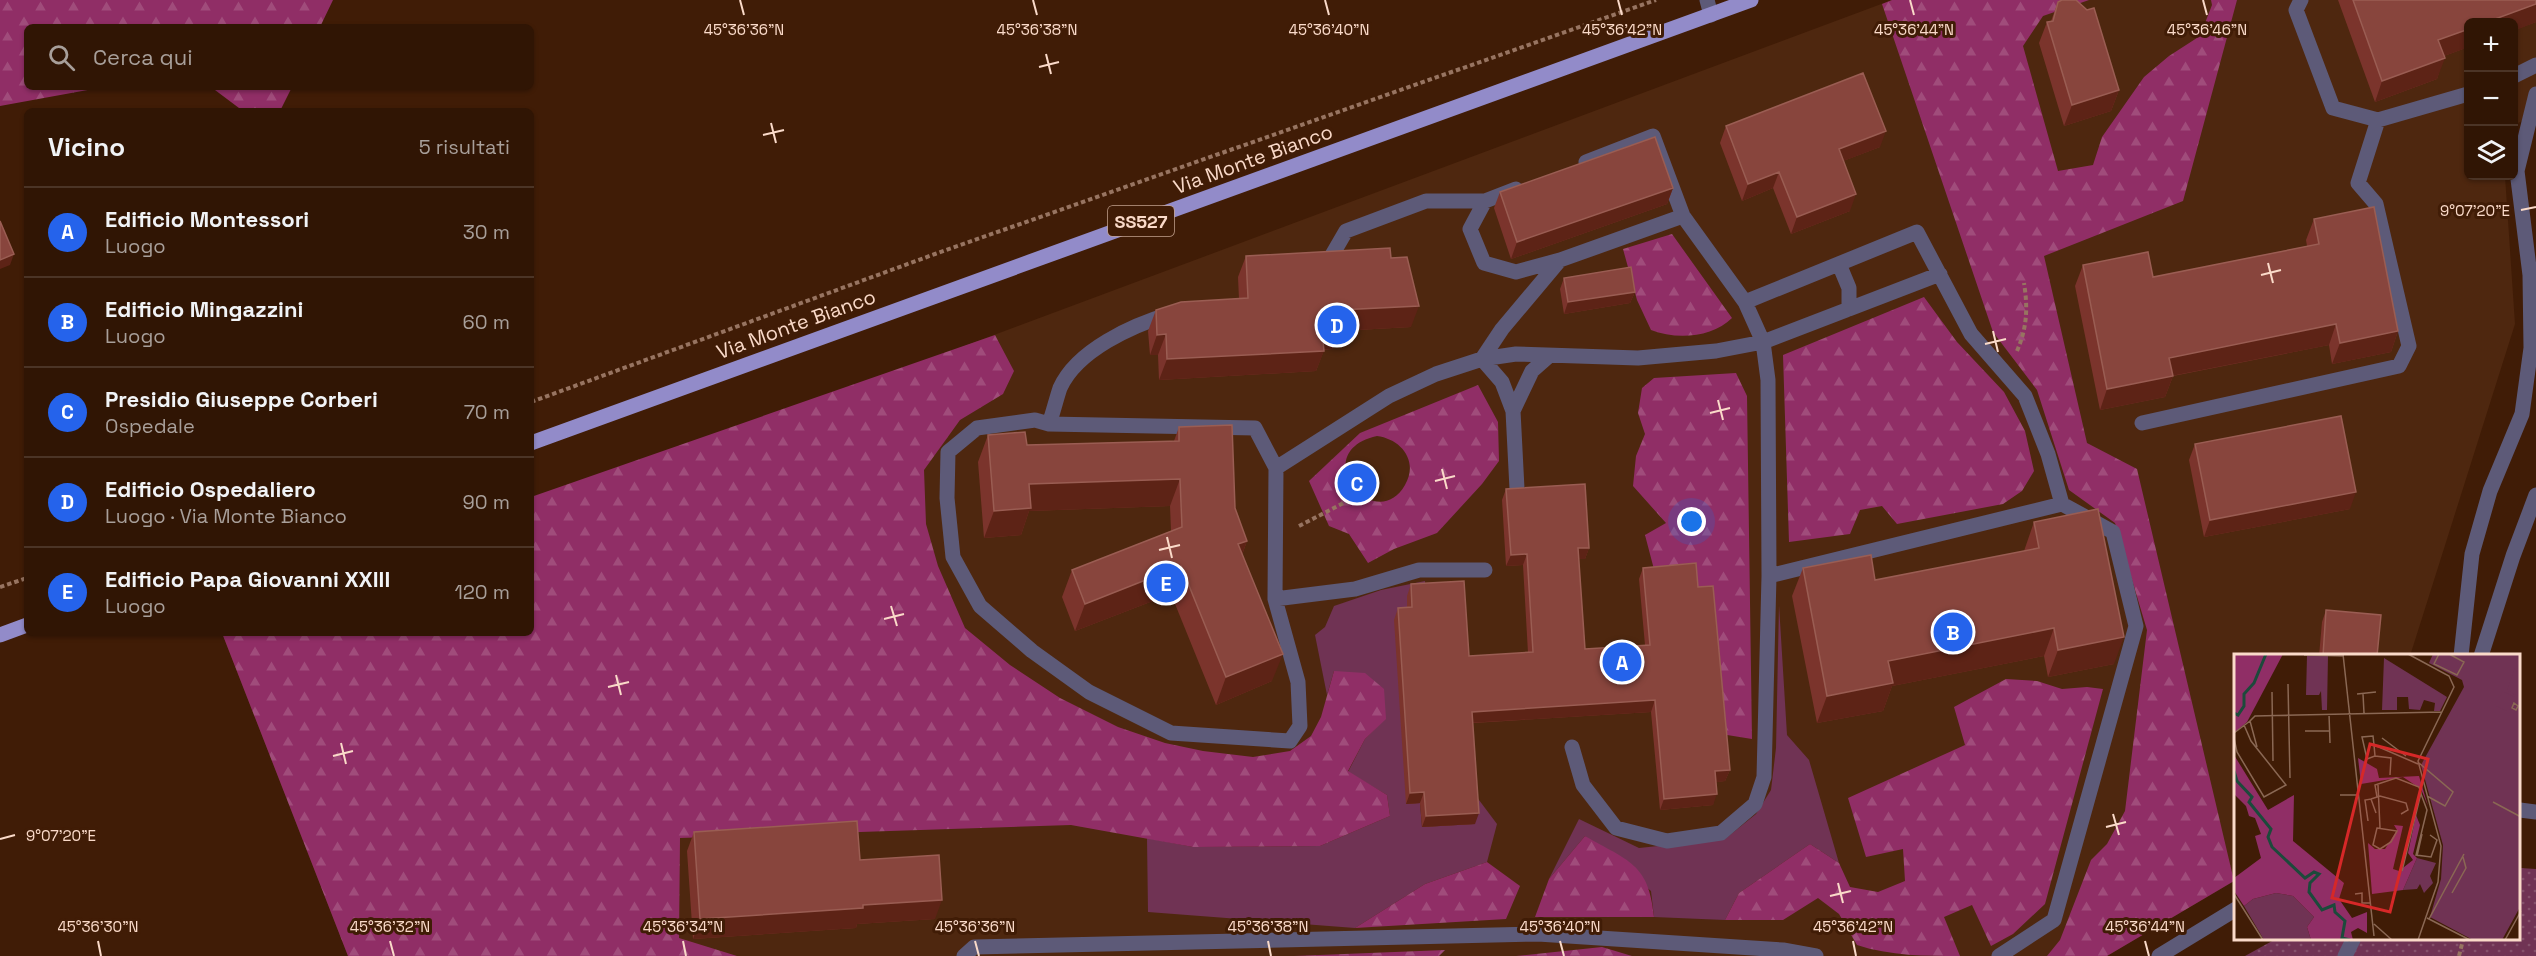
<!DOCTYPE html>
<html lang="it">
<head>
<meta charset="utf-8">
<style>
  :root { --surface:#301504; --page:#381e0e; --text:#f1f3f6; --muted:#a89f9a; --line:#4b3426; --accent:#2563eb }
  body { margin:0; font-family:"Space Grotesk",sans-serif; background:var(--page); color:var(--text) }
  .controls { position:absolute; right:18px; top:18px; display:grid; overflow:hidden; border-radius:9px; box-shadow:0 2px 4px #0004 }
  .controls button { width:54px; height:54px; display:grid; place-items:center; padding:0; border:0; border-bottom:2px solid var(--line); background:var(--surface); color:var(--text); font:30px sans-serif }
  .you { position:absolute; left:1692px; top:522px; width:21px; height:21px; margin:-15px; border:4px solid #fff; border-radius:50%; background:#1a73e8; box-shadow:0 0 0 9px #1a73e833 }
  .badge { display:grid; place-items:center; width:39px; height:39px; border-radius:50%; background:var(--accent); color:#fff; font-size:20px; font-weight:700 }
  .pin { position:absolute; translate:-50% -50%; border:3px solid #fff; box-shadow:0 2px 6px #0006 }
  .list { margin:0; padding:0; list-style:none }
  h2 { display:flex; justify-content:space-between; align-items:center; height:78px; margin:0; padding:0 24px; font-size:26px }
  h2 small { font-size:20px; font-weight:400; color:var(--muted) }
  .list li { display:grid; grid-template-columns:39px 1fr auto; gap:18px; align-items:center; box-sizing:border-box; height:90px; padding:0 24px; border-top:2px solid var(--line) }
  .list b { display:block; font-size:22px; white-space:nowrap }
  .list p { margin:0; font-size:20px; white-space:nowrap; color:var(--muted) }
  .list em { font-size:20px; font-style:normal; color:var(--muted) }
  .icon { flex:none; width:33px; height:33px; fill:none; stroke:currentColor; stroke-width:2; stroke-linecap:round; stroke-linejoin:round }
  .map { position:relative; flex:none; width:2536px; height:956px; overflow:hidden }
  .search { position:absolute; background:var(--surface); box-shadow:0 2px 4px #0004; left:24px; top:24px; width:510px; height:66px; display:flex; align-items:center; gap:15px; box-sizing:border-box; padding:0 21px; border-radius:9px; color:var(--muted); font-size:22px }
  .panel { position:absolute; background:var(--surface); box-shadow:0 2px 4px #0004; left:24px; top:108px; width:510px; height:528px; border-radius:9px }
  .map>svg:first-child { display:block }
</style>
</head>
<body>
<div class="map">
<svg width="2536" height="956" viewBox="0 0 2536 956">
  <defs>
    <pattern id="forest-firs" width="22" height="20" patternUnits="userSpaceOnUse" patternTransform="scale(1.5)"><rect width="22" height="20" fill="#902e66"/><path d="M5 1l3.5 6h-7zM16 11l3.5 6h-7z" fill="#a04c7b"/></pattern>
    <pattern id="park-dots" width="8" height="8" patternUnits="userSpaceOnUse" patternTransform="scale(1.5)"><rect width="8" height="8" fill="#703354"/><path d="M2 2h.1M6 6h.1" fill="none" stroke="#85506b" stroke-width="1.8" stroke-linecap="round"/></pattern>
  </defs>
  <rect width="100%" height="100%" fill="#401c06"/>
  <path fill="#4e270f" d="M1892,0H2536V114L2514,125V22H2468V176H2505L2515,324L2410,656H2236V880L2107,956H348L222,633H531L860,385Z"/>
  <path fill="#703354" d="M1425,581V595L1408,619L1406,804L1420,803L1422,827L1475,824L1473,792L1497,824L1487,862L1425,884L1355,928L1148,912L1147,838L1193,847L1320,846L1390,816L1387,795L1348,772L1365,739L1385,719L1334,671L1327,695L1315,635L1325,627L1334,606L1381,590Z
    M1779,605L1787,735L1809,760L1839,863L1810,844L1739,893L1725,920L1654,917L1651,891L1585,836L1549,879L1579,819L1639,848L1725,839L1756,814L1771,790L1776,748Z"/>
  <path fill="url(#forest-firs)" fill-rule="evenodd" d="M0,0H333L320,27H27V87H104L0,106Z
    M1892,0H2089L2043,16L2023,46L2058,171L2093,165L2102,137L2144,77L2169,56L2200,36L2212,5L2211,0H2237L2183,201L2044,256L2087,443L2137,469L2234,881L2107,956H2047L2060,940L2091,860L2107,844L2125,811L2147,630L2115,523L2069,490L2037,390L1993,332L1882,4Z
    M211,87H292L280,111H243Z
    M1672,234L1732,318C1712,338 1676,340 1651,330L1637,300L1623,249Z
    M1924,297L1957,342L2004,392L2025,431L2034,471L2022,491L2003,504L1897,524L1882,506L1860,510L1850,534L1789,542L1783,355Z
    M995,335L1014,371L1003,394L960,420L924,470L926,524L938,566L965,628L1010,665L1060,698L1118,727L1165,743L1203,751L1253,757L1290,751L1311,736L1321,717L1334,671L1365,673L1384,689L1386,719L1365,739L1348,771L1387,795L1390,816L1320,846L1193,847L1071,825L680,838L679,938L737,956H348L222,633H531V497Z
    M1736,373L1747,396L1752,739L1721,734L1656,577L1645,535L1666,523L1633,486L1636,456L1645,434L1638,413L1642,388L1654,378Z
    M1478,385L1498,422L1499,461L1482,484L1437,533L1394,549L1368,563L1349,534L1329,526L1309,481L1360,433ZM1377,436C1401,439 1419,461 1405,485C1375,537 1305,452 1377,436Z
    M2006,679L2037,681L2062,689L2087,687L2103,689L2045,904L2013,934L1991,946L1972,905L1944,917L1960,956C1926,956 1890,956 1857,945L1839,914L1818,898L1783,920H1725L1739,893L1810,844L1839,863L1850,887L1878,892L1905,881L1903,849L1866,857L1848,798L1965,745L1954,707Z
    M1585,836C1628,861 1649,863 1654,917H1535L1549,879Z
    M1487,862L1520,886L1506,919L1355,928L1425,884Z
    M1602,947L1632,956H1516Z
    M1445,950L1439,956H1294Z"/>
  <path fill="url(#park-dots)" d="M2520,868L2536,869V956H2245L2274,940H2520Z"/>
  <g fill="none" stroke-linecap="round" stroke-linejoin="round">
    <path stroke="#977461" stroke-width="4" stroke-dasharray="4.5 3" stroke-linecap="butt" d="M2017,351C2027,328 2028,308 2024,283
      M531,402L935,254L1656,0
      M1299,526L1359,495
      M0,587L27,578
      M2459,956L2463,940"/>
    <path stroke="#5d5a78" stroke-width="15" d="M1707,0L1711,15
      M2301,0L2296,10L2333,108L2378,120L2468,94
      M2514,76L2536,65
      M1485,201L1470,229L1484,263L1516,272L1560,260
      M1328,262L1346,231L1426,201H1485L1516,189
      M1839,264L1849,288V309
      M1745,302L1917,232L1971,334L2025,396L2048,454L2062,504L2113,532L2136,626L2054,920L1999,956
      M1549,356L1532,371L1513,411L1502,382L1482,359L1502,329L1560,260L1683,216L1653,136L1586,162
      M1513,411L1517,489
      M1035,420L1049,424L1255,428L1276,468L1275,599L1298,682L1300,726L1290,741L1171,733L1089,692L1032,651L980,606L953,557L947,498L948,452L977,428Z
      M2142,423L2399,366L2409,346L2376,204L2358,183L2378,120
      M1049,424C1053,413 1056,400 1060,388C1077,350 1133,325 1170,314
      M1276,468L1389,396L1436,374L1482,359L1516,354L1638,358L1716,351L1763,342L1940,274
      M1769,576L2062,504
      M1275,599L1355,589L1419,570H1485
      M2461,656L2472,554L2490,491L2522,414L2531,348L2530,275L2517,171L2536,94
      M2481,656L2513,556L2536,495
      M1572,747L1583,785L1616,828L1667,841L1721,833L1755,804L1764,777L1769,576L1768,380L1763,342L1745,302L1683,216
      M2520,810L2536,812
      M964,956L974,947L1538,934L1783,950L1816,956
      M2159,956L2236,909
      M2345,956L2353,940"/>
    <path stroke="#928bc9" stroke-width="15" d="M531,443L1751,0
      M0,635L27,625"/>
  </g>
  <path fill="#7b342c" d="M2338,0H2536V22L2444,56L2437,79L2375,102Z
    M2058,2L2119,90L2111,111L2064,126L2039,43L2047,22L2051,21Z
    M1726,126L1880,147L1843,161L1850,211L1791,234L1773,188L1742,201L1720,143Z
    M1673,188L1667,204L1511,259L1494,208L1500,192Z
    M2314,219L2398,331L2391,352L2332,364L2329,345L2173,376L2165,397L2100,410L2075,286L2083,265L2153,277L2307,246L2306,240Z
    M1246,256L1391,258L1411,327L1339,331L1332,349L1324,350L1316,371L1159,380L1158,355H1150L1148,331L1156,310L1239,299L1238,277Z
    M1564,278L1635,292L1630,303L1564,314L1560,289Z
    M1179,427L1235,508L1247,541L1242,555L1272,681L1216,705L1171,594L1075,631L1062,597L1072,570L1171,531L1170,506L1029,511L1021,535L984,538L978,462L988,435L1027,445L1174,441Z
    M2195,444L2350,509L2204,537L2189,460Z
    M1506,489L1589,548L1585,559H1579L1585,649L1645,645L1639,579L1643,568L1698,587L1730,770L1725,781L1716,782L1713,805L1660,810L1651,712L1473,723L1475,824L1422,827L1420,803L1406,804L1394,620L1398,608H1407V596L1411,584L1469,656L1528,653L1523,565L1506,566L1502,500Z
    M2034,522L2114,664L2048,677L2044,656L1892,686L1883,711L1817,723L1792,596L1803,568L1875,580L2024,551Z
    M2326,610L2377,656H2319L2322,622Z
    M694,832L860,860L935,919L857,924L856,928L693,939L687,851Z"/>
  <path fill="#5d2316" d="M2536,4V22L2514,31V22H2487Z
    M2469,29V47L2430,61L2438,40Z
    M2445,58L2437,79L2375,102L2382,81Z
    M2119,90L2111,111L2064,126L2072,105Z
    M1886,131L1880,147L1833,165L1839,149Z
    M1779,172L1773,188L1742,201L1748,184Z
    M1673,188L1667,204L1511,259L1517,242Z
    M1856,194L1850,211L1791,234L1797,217Z
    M14,254L10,265L0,269V260Z
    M1635,292L1630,303L1564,314L1568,302Z
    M1419,306L1411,327L1339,331L1332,349L1315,350L1322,330L1339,310Z
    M2336,324L2329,345L2161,378L2169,358Z
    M2398,331L2391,352L2332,364L2340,343Z
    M1166,334L1158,355H1150L1157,335Z
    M1324,351L1316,371L1159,380L1167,359Z
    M2173,376L2165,397L2100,410L2107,389Z
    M1180,479L1170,506L1029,511L1021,535L984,538L994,511L1029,484Z
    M2356,492L2350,509L2204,537L2210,520Z
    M1247,541L1237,568L1238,544Z
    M1578,548H1589L1585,559H1574Z
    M1527,554L1523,565L1506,566L1511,555Z
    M1181,566L1171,594L1075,631L1085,604Z
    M2054,628L2044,656L1892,686L1883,711L1817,723L1827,696L1888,661Z
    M2124,637L2114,664L2048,677L2058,650Z
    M1283,654L1272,681L1216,705L1226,677Z
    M1655,700L1651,712L1468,723L1472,712Z
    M1730,770L1725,781L1711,783L1715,771Z
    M1424,792L1420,803L1406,804L1410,793Z
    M1717,794L1713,805L1660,810L1664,799Z
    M1479,813L1475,824L1422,827L1426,816Z
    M942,900L935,919L857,924L856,928L693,939L700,919L863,905Z"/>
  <path fill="#88453d" stroke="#9a5d53" stroke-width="1.5" d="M2062,0H2076L2087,10L2094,8L2119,90L2072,105L2047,22L2053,21L2058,2Z
    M2353,0H2536V4L2487,22H2469V29L2438,40L2445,58L2382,81Z
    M1863,73L1886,131L1839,149L1856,194L1797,217L1779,172L1748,184L1726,126Z
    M1655,137L1673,188L1517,242L1500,192Z
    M2374,207L2398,331L2340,343L2336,324L2169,358L2173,376L2107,389L2083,265L2148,252L2153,277L2319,244L2314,219Z
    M0,221L14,254L0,260Z
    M1390,248L1391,258L1407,257L1419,306L1339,310L1340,329L1322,330L1324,351L1167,359L1166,334L1157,335L1156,310L1181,302L1248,298L1246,256Z
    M1631,267L1635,292L1568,302L1564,278Z
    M2341,416L2356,492L2210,520L2195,444Z
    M1232,425L1235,508L1247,541L1238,544L1283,654L1226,677L1181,566L1085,604L1072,570L1182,527L1180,479L1029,484L1031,508L994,511L988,435L1025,432L1027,445L1179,441V427Z
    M1585,484L1589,548H1578L1585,649L1650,645L1643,568L1696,563L1698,587L1713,586L1730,770L1715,771L1717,794L1664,799L1655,700L1472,712L1479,813L1426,816L1424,792L1410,793L1398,608L1412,607L1411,584L1464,581L1469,656L1533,652L1527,554L1511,555L1506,489Z
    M2098,509L2124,637L2058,650L2054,628L1888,661L1893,683L1827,696L1803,568L1871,555L1875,580L2039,548L2034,522Z
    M2326,610L2381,615L2377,656H2323Z
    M857,821L860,860L939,855L942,900L863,905V908L700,919L694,832Z"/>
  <path fill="none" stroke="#fadac9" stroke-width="2" d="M740,0L744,15M1033,0L1037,15M1325,0L1329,15M1618,0L1622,15M1910,0L1914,15M2203,0L2207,15M1046,54L1051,74M1039,67L1059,62M771,123L776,143M763,135L784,130M2521,210L2536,207M2268,263L2273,283M2261,275L2281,270M1993,331L1998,352M1985,344L2006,339M1718,400L1723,420M1710,413L1730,408M1442,469L1447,489M1435,481L1455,476M1167,537L1172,558M1159,550L1180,545M891,606L897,626M884,619L904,614M616,675L621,695M608,687L629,682M341,743L346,764M333,756L353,751M2113,814L2119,835M2106,827L2126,822M0,839L15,835M1838,883L1843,903M1830,896L1851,891M98,941L101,956M390,941L394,956M683,941L686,956M975,941L979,956M1268,941L1271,956M1560,941L1564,956M1853,941L1856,956M2145,941L2149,956"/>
  <g text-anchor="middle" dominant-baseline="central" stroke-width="6" stroke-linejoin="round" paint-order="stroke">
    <rect fill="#401c06" stroke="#c2a18e" stroke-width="1.5" x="1108" y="206" width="66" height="30" rx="4.5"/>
    <g font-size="18" font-weight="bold" fill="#fadac9">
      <text x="1141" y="221">SS527</text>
    </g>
    <g font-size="20" fill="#fadac9" stroke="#401c06">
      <text transform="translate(1253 159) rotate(-20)">Via Monte Bianco</text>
      <text transform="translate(796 324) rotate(-20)">Via Monte Bianco</text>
    </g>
  </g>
  <g transform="translate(2234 654)">
    <rect width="286" height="286" fill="#401c06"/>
    <path d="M73,2H94L93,56H88L87,37L85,41H72ZM150,4L213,43L206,57H200L201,49L190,46L186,56L175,55L174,43H163V56H148ZM183,204L202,209L196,222L199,229L190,239L186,230L183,235L169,236ZM42,239L59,242L80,263L73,273L77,286H30L10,252L19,245Z" fill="#703354"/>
    <path d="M0,0H49L13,68L0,79ZM0,101L34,156L60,141L59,187L110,229L105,245L118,264L133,258V279L124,274L117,278L119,286H77L73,273L80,263L59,242L42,239L19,245L10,252L0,237V224L27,204L21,182L27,180L21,164L15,162L12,152L0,140ZM124,104L143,115L145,124L185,122L194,152L187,135L169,123L127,130ZM182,161L186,171L179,200L183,204L169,236L138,240L134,189L141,195H151L163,176L160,171L169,172L159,215L165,217L179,206L174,199Z" fill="#902e66"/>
    <path d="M199,0H286V253L268,286H239L196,263L207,225L209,191L187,111L230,33L228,26L195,9Z" fill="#703354"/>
    <path d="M281,14L286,24L283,42L273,36ZM269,37L282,44L274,58L261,51Z" fill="#703354"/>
    <path fill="none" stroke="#1c4a3b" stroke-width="3" d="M0,59L4,61L10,52V40L20,29L32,0M0,117L3,127L18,143L15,148L37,175L34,183L38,193L71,224L80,218L85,220L76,229L75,238L88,256L100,251L101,258L111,267L108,284L116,286"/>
    <path fill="none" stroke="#8a6854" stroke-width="1.5" d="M109,0L140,282M174,0L215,22L220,33L184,107L207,192L204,228L184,286M205,0L200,10L223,21L230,8L215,0M70,1L110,2M54,30L56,124M38,38L39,107M123,40L142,38M129,40L130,59M280,49L284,52L282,56L278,54ZM95,60L96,89M71,77H95M0,79L16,67M0,84L3,98L30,143L52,131L17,87L10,71M148,84L172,102M140,91L141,102L133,105L128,83L139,82L140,91L184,110M23,93L16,67L21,62L208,58M141,102L157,104L156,121M185,109L219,138L211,152L193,142M144,131L146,174M187,140L193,156L182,201L197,203L203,186L196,181M106,141H125M143,143L141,131L162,124L185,133L187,139L168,217M137,145L146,142L172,149L174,156L167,160M259,148L287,163M134,167L131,146L137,145L142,159M143,174L163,177L157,188L146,195L139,191ZM183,202L188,180M218,239L232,214L229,203M0,240L29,286M121,240L128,239V249H136M193,264L236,286M195,265L230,200M140,270L158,286M271,286L287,257"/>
    <path fill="#d62828" fill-opacity="0.15" stroke="#d62828" stroke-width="3" d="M136,90L194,105L156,258L98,244Z"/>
    <rect width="286" height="286" fill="none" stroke="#fadac9" stroke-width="3"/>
  </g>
  <g font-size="15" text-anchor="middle" fill="#fadac9" stroke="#401c06" stroke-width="6" stroke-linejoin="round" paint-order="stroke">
    <text x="744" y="35">45°36'36"N</text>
    <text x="1037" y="35">45°36'38"N</text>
    <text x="1329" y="35">45°36'40"N</text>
    <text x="1622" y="35">45°36'42"N</text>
    <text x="1914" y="35">45°36'44"N</text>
    <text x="2207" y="35">45°36'46"N</text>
    <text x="2475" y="216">9°07'20"E</text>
    <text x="61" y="841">9°07'20"E</text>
    <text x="98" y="932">45°36'30"N</text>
    <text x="390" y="932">45°36'32"N</text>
    <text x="683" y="932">45°36'34"N</text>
    <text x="975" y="932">45°36'36"N</text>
    <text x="1268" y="932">45°36'38"N</text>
    <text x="1560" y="932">45°36'40"N</text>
    <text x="1853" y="932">45°36'42"N</text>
    <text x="2145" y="932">45°36'44"N</text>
  </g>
</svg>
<div class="controls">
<button>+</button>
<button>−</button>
<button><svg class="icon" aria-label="layers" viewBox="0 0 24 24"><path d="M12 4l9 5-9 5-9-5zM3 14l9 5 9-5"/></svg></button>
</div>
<div class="you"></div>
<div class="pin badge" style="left:1622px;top:662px">A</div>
<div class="pin badge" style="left:1953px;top:632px">B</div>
<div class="pin badge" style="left:1357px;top:483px">C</div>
<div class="pin badge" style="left:1337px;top:325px">D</div>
<div class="pin badge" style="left:1166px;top:583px">E</div>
<div class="search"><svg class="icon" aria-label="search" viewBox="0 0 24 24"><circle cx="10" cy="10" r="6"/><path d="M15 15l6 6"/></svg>Cerca qui</div>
<section class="panel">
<h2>Vicino<small>5 risultati</small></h2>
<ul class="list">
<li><span class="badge">A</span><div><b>Edificio Montessori</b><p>Luogo</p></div><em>30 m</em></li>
<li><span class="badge">B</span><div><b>Edificio Mingazzini</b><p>Luogo</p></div><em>60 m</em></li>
<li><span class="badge">C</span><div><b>Presidio Giuseppe Corberi</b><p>Ospedale</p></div><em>70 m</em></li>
<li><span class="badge">D</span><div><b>Edificio Ospedaliero</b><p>Luogo · Via Monte Bianco</p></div><em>90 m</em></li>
<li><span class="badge">E</span><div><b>Edificio Papa Giovanni XXIII</b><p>Luogo</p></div><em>120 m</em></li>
</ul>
</section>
</div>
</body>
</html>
